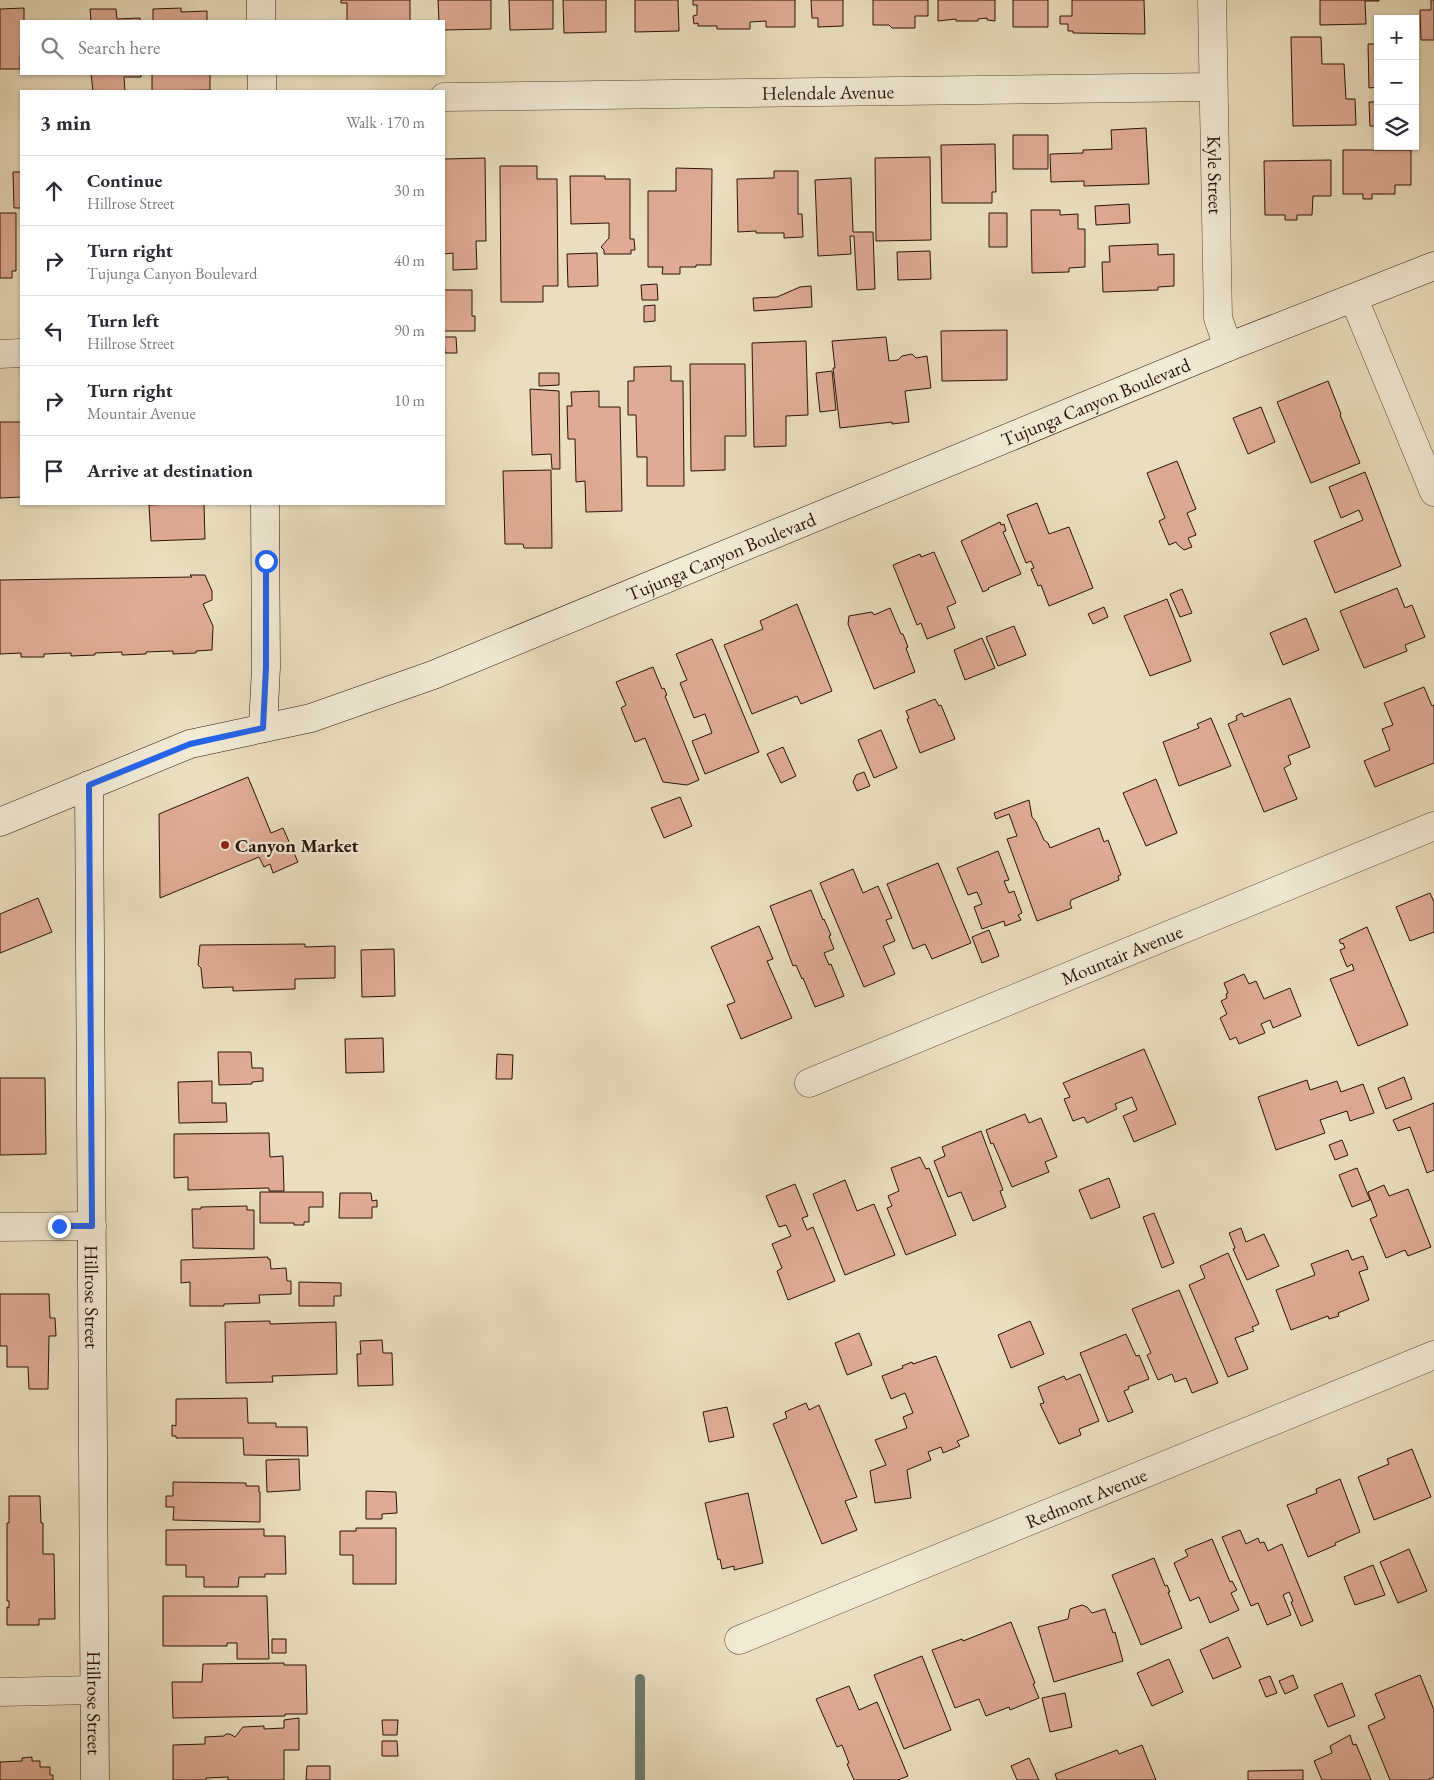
<!DOCTYPE html>
<html lang="en">
<head>
<meta charset="utf-8">
<style>
  :root { --surface:#fff; --page:#f7f7f7; --text:#2b2b33; --muted:#7c7c81; --line:#e1e1e2 }
  body { margin:0; font-family:"EB Garamond",serif; background:var(--page); color:var(--text) }
  .controls { position:absolute; right:15px; top:15px; display:grid; overflow:hidden; border-radius:0px; box-shadow:0 1px 4px #0004 }
  .controls button { width:45px; height:45px; display:grid; place-items:center; padding:0; border:0; border-bottom:1px solid var(--line); background:var(--surface); color:var(--text); font:25px sans-serif }
  .stop { position:absolute; width:15px; height:15px; margin:-11px; border:4px solid #2563eb; border-radius:50%; background:#fff }
  .stop.end { background:#2563eb; border-color:#fff; box-shadow:0 1px 5px #0008 }
  .list { margin:0; padding:0; list-style:none }
  h2 { display:flex; justify-content:space-between; align-items:center; height:65px; margin:0; padding:0 20px; font-size:21px }
  h2 small { font-size:16px; font-weight:400; color:var(--muted) }
  .list li { display:grid; grid-template-columns:32px 1fr auto; gap:15px; align-items:center; box-sizing:border-box; height:70px; padding:0 20px; border-top:1px solid var(--line) }
  .list b { display:block; font-size:19px; white-space:nowrap }
  .list p { margin:0; font-size:16px; white-space:nowrap; color:var(--muted) }
  .list em { font-size:16px; font-style:normal; color:var(--muted) }
  .icon { flex:none; width:28px; height:28px; fill:none; stroke:currentColor; stroke-width:2; stroke-linecap:round; stroke-linejoin:round }
  .map { position:relative; flex:none; width:1434px; height:1780px; overflow:hidden }
  .search { position:absolute; background:var(--surface); box-shadow:0 1px 4px #0004; left:20px; top:20px; width:425px; height:55px; display:flex; align-items:center; gap:12px; box-sizing:border-box; padding:0 18px; border-radius:0px; color:var(--muted); font-size:19px }
  .panel { position:absolute; background:var(--surface); box-shadow:0 1px 4px #0004; left:20px; top:90px; width:425px; height:415px; border-radius:0px }
  .map>svg:first-child { display:block }
</style>
</head>
<body>
<div class="map">
<svg width="1434" height="1780" viewBox="0 0 1434 1780">
  <rect width="100%" height="100%" fill="#eadebe"/>
  <filter id="stains"><feTurbulence type="fractalNoise" baseFrequency=".004" numOctaves="4"/><feColorMatrix values="0 0 0 0 .2 0 0 0 0 .09 0 0 0 0 .02 0 0 0 .5 -.17"/></filter>
  <radialGradient id="worn" r=".72"><stop offset=".6" stop-color="#630" stop-opacity="0"/><stop offset="1" stop-color="#630" stop-opacity=".3"/></radialGradient>
  <g fill="none" stroke-linecap="round" stroke-linejoin="round">
    <path stroke="#6d796a" stroke-width="10" d="M640,1679V1780"/>
  </g>
  <path fill="#dfab95" stroke="#2a1207" d="M341,0H410V21H347V3H341Z
    M438,0H491V29L444,30V21H439Z
    M509,0H553V29L510,30Z
    M563,0H606V32L564,33Z
    M635,0H678L679,31L635,32Z
    M693,0H795V27H766V21L750,22V29H717V26H698V23L694,24L693,16L697,15V5H693Z
    M811,0H843V26L818,27V18H812Z
    M873,0H928V16H915V28H892L889,25H873Z
    M938,0H995V21L987,20V18L978,19V21H956V19L938,21Z
    M1013,0H1048V27H1013Z
    M1072,0H1144L1145,34L1073,33V31H1068V24H1060V16H1072Z
    M1320,0H1379V1H1365L1366,24L1320,25Z
    M1431,0H1434V40H1421L1420,10H1431Z
    M24,8V21H21L20,69H0V9Z
    M181,8V12L207,11V21H153V9Z
    M90,9H116L117,19L140,18V21H91Z
    M1291,37H1321L1322,64H1344L1346,99H1355L1356,125L1293,126Z
    M1368,44H1378V87L1369,88Z
    M91,74H141V77H124L125,91H93Z
    M152,74H210V90L152,91Z
    M1369,102H1378V126H1370Z
    M1146,128L1149,184L1084,186V181L1051,182L1050,154L1083,153V150L1112,149L1111,130Z
    M1013,135H1048V169H1013Z
    M995,144L996,192H992V203H942L941,145Z
    M1343,150H1411V185H1395V194H1372V199H1363V194H1343Z
    M930,157L931,240L876,241L875,158Z
    M485,158L486,241H476L477,269L453,270V253L444,254V159Z
    M1331,160V196H1313L1312,215H1297V220H1285V215H1265L1264,161Z
    M500,166H537V179H557L558,286H543V302H501Z
    M676,168L712,169L711,265H696V267H680V274H662L663,267H648V191H676Z
    M774,171H798V214H802L803,237L784,238V233H756V231L738,232L737,179L774,178Z
    M13,172H21V208H14Z
    M570,176H605V179H630V239H634L635,250H631V254H604V250L601,247L609,238V223L571,224Z
    M851,178L853,232H873L875,289L857,290L854,236H850L851,254L818,256L815,180Z
    M1129,204L1130,223L1096,225L1095,206Z
    M1031,210H1060V215L1078,214V229H1085V267L1069,268V272L1032,273Z
    M0,213H16V271H12V278H0Z
    M989,213H1007V247H989Z
    M1158,244V255L1174,254V286L1158,287V290L1103,292L1102,262H1110L1109,246Z
    M930,251L931,279L898,280L897,252Z
    M597,253L598,286L568,287L567,254Z
    M657,284L658,300H642L641,285Z
    M811,286L812,307L754,311L753,298L777,297L800,287Z
    M444,290H472V316H475V331H444Z
    M655,305V321L644,322V306Z
    M1007,330V380L942,381L941,331Z
    M444,337H456L457,353H445Z
    M886,337L889,361L898,360L902,356L912,354L916,358L927,356L931,388L905,391L909,422L892,424V422L840,428L833,368H835L832,341Z
    M806,341L808,415L786,416V446L754,447L752,343Z
    M690,364H745L746,436H725V470L691,471Z
    M671,366V381H683L684,486H647V457H637L636,415H628V381H634V367Z
    M832,371L836,410L820,412L816,373Z
    M539,373H559V385L539,386Z
    M1328,381L1341,414L1340,415L1360,463L1311,483L1277,402Z
    M530,389L559,391L560,469H552L551,454L532,455Z
    M599,391V407H620L622,511L586,512L585,481L576,482L575,439H568L567,406H572L571,392Z
    M1261,407L1275,442L1248,454L1233,418Z
    M0,422H21V497L0,498Z
    M1177,461L1196,509L1187,513L1196,535L1188,538L1192,547L1184,550L1178,545L1176,542L1169,545L1159,521L1165,518L1147,473Z
    M551,470L552,548H524L523,544H505L503,471Z
    M1365,472L1401,566L1335,593L1314,541L1363,520L1359,510L1341,518L1329,487Z
    M1037,503L1049,534L1069,527L1093,588L1049,606L1041,585L1038,586L1031,569L1034,568L1031,561L1026,563L1007,515Z
    M172,504H204L205,539L151,541L149,505Z
    M1000,522L1001,525L1004,524L1006,531L1003,532L1021,574L988,588L989,589L983,592L961,541Z
    M934,552L956,603L947,607L955,628L927,639L921,623L917,625L893,565L920,554L921,557Z
    M190,575H205L212,591V600L203,604L213,626L212,650L196,651V653L173,654V651L146,652V654L122,655V652L95,653V655L71,656V653L44,654V657H21V653L0,654V580L192,577Z
    M1397,588L1405,608L1412,605L1425,637L1405,645L1407,651L1364,668L1340,611Z
    M1182,589L1192,613L1180,617L1170,594Z
    M1167,599L1191,661L1150,676L1124,616Z
    M797,604L832,691L801,704L797,696L752,714L724,645L763,629L760,621Z
    M1104,607L1108,617L1093,624L1088,614Z
    M890,608L901,634H903L908,647L906,648L915,672L874,689L848,624L849,616L872,612L874,615Z
    M1306,618L1319,650L1283,665L1270,633Z
    M1014,626L1026,655L998,666L986,637Z
    M982,638L995,668L965,680L954,650Z
    M712,639L759,752L705,774L692,741L712,733L705,714L694,718L680,683L687,680L676,654Z
    M653,667L662,689L664,688L667,695L665,696L699,780L687,785L663,782L645,738L635,742L621,708L626,705L616,682Z
    M1424,687L1432,706L1434,705V763L1375,787L1364,761L1390,750L1382,729L1393,725L1384,703Z
    M1290,698L1310,747L1288,756L1291,764L1284,768L1297,799L1264,812L1228,724L1237,720L1236,716L1242,713L1244,717Z
    M935,699L939,706L941,705L955,739L920,753L907,719L909,718L906,711Z
    M1211,718L1231,766L1179,786L1163,742L1199,728L1197,724Z
    M881,730L897,768L874,778L858,740Z
    M783,747L796,776L781,783L767,754Z
    M864,772L870,786L857,791L853,782L856,775Z
    M248,777L271,833L283,828L298,862L273,873L270,864L264,867L259,857L160,898L159,814Z
    M1156,779L1177,833L1146,846L1123,793Z
    M680,797L692,826L664,838L651,808Z
    M1029,800L1032,817L1036,822L1044,840L1048,843L1050,848L1099,828L1104,842L1108,840L1121,875L1118,876L1119,880L1071,900L1070,904L1072,908L1037,921L1007,839L1017,836L1009,814L996,819L994,813Z
    M998,851L1009,880L1004,881L1009,893L1014,891L1022,913L1018,915L1021,920L1005,926L1004,921L982,929L974,907L982,904L977,892L968,895L957,868Z
    M938,863L971,943L932,959L925,944L913,949L887,884Z
    M853,869L863,893L878,886L892,918L886,920L895,941L883,946L895,974L864,987L820,883Z
    M811,890L823,920L824,919L831,935L829,936L834,949L824,953L829,965L831,964L844,996L815,1007L803,978L802,979L796,965L793,966L770,906Z
    M1430,893L1434,902V932L1410,941L1396,907Z
    M38,898L52,932L0,953V914Z
    M759,926L773,959L767,961L792,1018L741,1039L727,1005L735,1002L711,947Z
    M1367,927L1408,1025L1358,1046L1330,979L1354,970L1352,964L1347,967L1340,950L1345,948L1343,943L1341,944L1339,940Z
    M989,930L999,956L982,963L972,937Z
    M305,944V947L335,946V978L295,979V989L233,991V987L203,988L201,968L198,965L200,945Z
    M394,949L395,996L362,997L361,950Z
    M1244,974L1249,984L1256,981L1264,999L1290,988L1301,1016L1273,1028L1270,1020L1261,1024L1265,1033L1239,1044L1236,1037L1230,1040L1220,1018L1227,1014L1221,1001L1227,998L1226,994L1228,993L1224,983Z
    M383,1038L384,1072L346,1073L345,1039Z
    M1144,1049L1176,1124L1134,1142L1123,1116L1137,1110L1132,1097L1115,1104L1117,1109L1087,1123L1084,1117L1073,1121L1064,1099L1070,1097L1063,1083Z
    M218,1052H251L252,1068H263V1081L252,1082V1084L219,1085Z
    M497,1054L513,1055L512,1079H496Z
    M1404,1077L1412,1099L1386,1109L1378,1088Z
    M0,1078H45L46,1154L0,1155Z
    M1307,1080L1310,1090L1337,1081L1341,1092L1363,1084L1374,1113L1350,1121L1347,1111L1320,1120L1325,1133L1276,1150L1258,1097Z
    M212,1081V1103H226L227,1122L179,1123L178,1082Z
    M1434,1103V1170L1427,1173L1410,1127L1398,1131L1393,1120Z
    M1025,1114L1029,1123L1041,1118L1057,1157L1045,1162L1049,1172L1012,1187L993,1143L991,1144L986,1130Z
    M981,1131L1003,1190L1000,1191L1006,1207L973,1221L961,1192L948,1197L934,1161L945,1156L942,1147Z
    M269,1133L270,1157L283,1156L284,1191H269V1188L188,1190V1177L174,1178V1134Z
    M1342,1140L1348,1155L1335,1160L1329,1145Z
    M920,1157L926,1169L929,1168L956,1235L906,1255L887,1208L892,1206L888,1196L899,1191L891,1168Z
    M1357,1168L1370,1200L1352,1207L1339,1175Z
    M1109,1178L1120,1207L1091,1219L1079,1190Z
    M845,1180L857,1211L874,1204L895,1255L845,1275L813,1194Z
    M795,1184L808,1216L802,1218L807,1230L813,1227L835,1281L788,1300L777,1271L782,1268L772,1244L791,1236L786,1225L779,1227L766,1196Z
    M1384,1185L1389,1196L1408,1189L1431,1247L1408,1256L1405,1250L1386,1258L1370,1219L1377,1216L1368,1192Z
    M260,1192H323V1207H309V1222H304V1225H294V1223H260Z
    M340,1193H371L372,1201L377,1200V1207H372V1218H339Z
    M247,1206V1210H254V1249L193,1248L192,1209H201V1207Z
    M1154,1213L1174,1263L1162,1268L1143,1217Z
    M1241,1228L1246,1242L1264,1234L1279,1266L1247,1280L1233,1249L1235,1248L1229,1233Z
    M1348,1250L1352,1260L1363,1256L1368,1269L1359,1272L1369,1300L1338,1313L1339,1316L1329,1319L1328,1316L1291,1330L1276,1290L1315,1275L1311,1264Z
    M1228,1253L1259,1324L1252,1327L1254,1331L1235,1338L1248,1369L1228,1377L1189,1285L1205,1278L1200,1266Z
    M268,1257V1259H270L271,1269L286,1268L287,1281H291V1294L259,1295L260,1303L224,1304V1306H190V1282L181,1283V1260Z
    M299,1282L341,1283V1296H334V1306H299Z
    M1179,1290L1218,1383L1192,1393L1186,1378L1175,1382L1172,1374L1158,1380L1147,1355L1151,1353L1132,1309Z
    M0,1294H49L50,1318H55L56,1336H49L48,1389H29L28,1367H7V1346H0Z
    M270,1321V1324L336,1322L337,1374L272,1376L273,1382L226,1383L225,1322Z
    M1030,1321L1044,1354L1011,1368L998,1335Z
    M859,1333L872,1365L847,1375L835,1343Z
    M1126,1334L1136,1356L1139,1355L1149,1379L1128,1387L1129,1389L1124,1391L1133,1412L1108,1422L1080,1353Z
    M382,1340L383,1353H392L393,1385L358,1386L357,1354H361L360,1341Z
    M936,1356L969,1436L957,1441L960,1446L943,1453L941,1447L928,1452L931,1460L907,1470L911,1498L875,1503L870,1471L886,1465L875,1440L907,1428L903,1417L913,1413L905,1393L891,1399L882,1376L903,1368L902,1366L912,1362L913,1364Z
    M1080,1374L1099,1421L1079,1429L1081,1435L1059,1444L1040,1404L1044,1403L1038,1387L1064,1376L1066,1380Z
    M247,1398L248,1423H276V1427H307L308,1456L244,1455L243,1438H176V1436H172V1425L176,1426V1399Z
    M806,1403L809,1410L819,1405L857,1497L845,1501L857,1530L822,1544L773,1424L787,1418L785,1412Z
    M727,1407L734,1437L709,1442L703,1412Z
    M1412,1449L1431,1497L1374,1520L1358,1477L1389,1464L1387,1459Z
    M299,1459L300,1490L267,1492L266,1460Z
    M1340,1479L1360,1532L1335,1543L1336,1545L1308,1557L1287,1505L1317,1493L1316,1489Z
    M173,1482L246,1483V1486H259V1492H260V1522L173,1520L174,1507H166V1496H173Z
    M366,1491L396,1492L397,1513L382,1514V1519H366Z
    M748,1493L763,1563L734,1570V1566L722,1569L720,1559L718,1560L705,1503Z
    M9,1496H40L41,1523H43V1554H54L55,1619H39V1625H7V1607L9,1608V1601H7V1523H9Z
    M356,1528H396V1584H353V1555H340V1531H356Z
    M264,1529V1536H285L286,1574H265V1577H239L238,1587H204V1577H186V1565H166V1530Z
    M1240,1530L1246,1544L1258,1538L1260,1543L1264,1542L1268,1551L1282,1544L1313,1621L1301,1626L1291,1602L1293,1601L1289,1592L1283,1595L1291,1615L1267,1625L1258,1603L1251,1606L1222,1537Z
    M1212,1539L1230,1582L1232,1581L1237,1590L1231,1593L1239,1610L1210,1623L1199,1597L1190,1601L1174,1563L1188,1556L1185,1550Z
    M1409,1549L1427,1591L1398,1603L1380,1562Z
    M1154,1558L1165,1586L1167,1585L1170,1592H1168L1182,1628L1141,1645L1112,1575Z
    M1373,1565L1385,1595L1355,1605L1344,1577Z
    M163,1596H267L269,1659H237V1643H227V1646H163Z
    M1082,1605L1087,1607L1092,1613L1105,1609L1113,1633L1115,1632L1123,1661L1054,1682L1038,1627L1068,1619L1070,1609Z
    M1011,1622L1035,1683L1033,1684L1039,1698L1010,1710L1009,1707L986,1716L979,1699L955,1708L932,1650L962,1639L963,1641Z
    M1228,1637L1241,1667L1213,1679L1200,1650Z
    M272,1639H286V1653H272Z
    M922,1656L951,1730L904,1749L874,1675Z
    M1169,1659L1183,1692L1152,1706L1137,1673Z
    M284,1663V1665H306L307,1714H285V1716L173,1718L172,1682H202L203,1664Z
    M1293,1675L1298,1688L1285,1694L1279,1681Z
    M1420,1675L1434,1710V1777L1429,1779V1780H1390L1368,1726L1385,1718L1375,1694Z
    M1270,1676L1277,1693L1266,1697L1259,1680Z
    M1342,1683L1355,1716L1328,1727L1314,1695Z
    M849,1686L859,1710L877,1702L908,1776L898,1780H854L847,1764L849,1763L842,1745L837,1747L816,1699Z
    M1065,1693L1072,1727L1050,1732L1042,1698Z
    M299,1718V1750H284V1780H228V1777L206,1778V1780H173V1745L205,1744V1737L224,1736L226,1734H230L235,1737L243,1727L264,1726V1729L284,1728V1720Z
    M382,1720H398L397,1735H383Z
    M1350,1735L1353,1745L1356,1744L1371,1780H1322L1314,1761L1332,1753L1330,1746Z
    M382,1741H397L398,1756H382Z
    M1142,1745L1156,1780H1057L1055,1774L1117,1750L1119,1754Z
    M32,1757V1761H40V1767H50V1775H53V1780H0V1762L22,1761V1758Z
    M1029,1758L1039,1780H1017L1011,1766Z
    M307,1766H330V1780H306Z
    M1303,1770V1780H1248V1771Z"/>
  <g fill="none" stroke-linecap="round" stroke-linejoin="round">
    <defs>
      <g id="street">
        <path id="s1" d="M1212,0L1218,318L1228,347"/>
        <path id="s2" d="M444,97L1212,87"/>
        <path d="M1354,299L1434,492"/>
        <path d="M0,354L21,353"/>
        <path id="s3" d="M809,1083L1434,826"/>
        <path d="M0,1227L92,1226"/>
        <path id="s4" d="M739,1640L1434,1355"/>
        <path d="M0,1692L94,1690"/>
      </g>
      <g id="secondary">
        <path d="M261,0V21"/>
        <path d="M262,74V91"/>
        <path d="M263,728L266,667L265,504"/>
        <path id="s5" d="M89,785L95,1780"/>
        <path id="s6" d="M0,822L190,744L311,718L433,675L1228,347L1434,266"/>
      </g>
    </defs>
    <use href="#street" stroke="#5a4535" stroke-width="29"/>
    <use href="#secondary" stroke="#2a1207" stroke-width="29"/>
    <use href="#street" stroke="#f1ead5" stroke-width="28"/>
    <use href="#secondary" stroke="#f1ead5" stroke-width="28"/>
  </g>
  <g fill="none" stroke-linecap="round" stroke-linejoin="round">
    <path stroke="#2563eb" stroke-width="6" d="M59,1226H92L89,785L190,744L263,728L266,667V561"/>
  </g>
  <circle fill="#8f2418" stroke="#f1ead5" stroke-width="2" cx="225" cy="845" r="5"/>
  <g text-anchor="middle" dominant-baseline="central" stroke-width="4.5" stroke-linejoin="round" paint-order="stroke">
    <g font-size="19" fill="#2a1207" stroke="#f1ead5">
      <text stroke="none"><textPath href="#s2" startOffset="384">Helendale Avenue</textPath></text>
      <text stroke="none"><textPath href="#s1" startOffset="175">Kyle Street</textPath></text>
      <text stroke="none"><textPath href="#s6" startOffset="1175">Tujunga Canyon Boulevard</textPath></text>
      <text stroke="none"><textPath href="#s6" startOffset="770">Tujunga Canyon Boulevard</textPath></text>
      <text stroke="none"><textPath href="#s3" startOffset="338">Mountair Avenue</textPath></text>
      <text stroke="none"><textPath href="#s5" startOffset="512">Hillrose Street</textPath></text>
      <text stroke="none"><textPath href="#s4" startOffset="375">Redmont Avenue</textPath></text>
      <text stroke="none"><textPath href="#s5" startOffset="918">Hillrose Street</textPath></text>
    </g>
    <g font-size="19" font-weight="bold" fill="#2a1207" stroke="#f1ead5" text-anchor="start">
      <text x="235" y="845">Canyon Market</text>
    </g>
  </g>
  <rect width="100%" height="100%" filter="url(#stains)"/>
  <rect width="100%" height="100%" fill="url(#worn)"/>
</svg>
<div class="controls">
<button>+</button>
<button>−</button>
<button><svg class="icon" aria-label="layers" viewBox="0 0 24 24"><path d="M12 4l9 5-9 5-9-5zM3 14l9 5 9-5"/></svg></button>
</div>
<div class="stop" style="left:266px;top:561px"></div>
<div class="stop end" style="left:59px;top:1226px"></div>
<div class="search"><svg class="icon" aria-label="search" viewBox="0 0 24 24"><circle cx="10" cy="10" r="6"/><path d="M15 15l6 6"/></svg>Search here</div>
<section class="panel">
<h2>3 min<small>Walk · 170 m</small></h2>
<ul class="list">
<li><svg class="icon" aria-label="ahead" viewBox="0 0 24 24"><path d="M12 20V5M6 11l6-6 6 6"/></svg><div><b>Continue</b><p>Hillrose Street</p></div><em>30 m</em></li>
<li><svg class="icon" aria-label="right" viewBox="0 0 24 24"><path d="M7 20v-9h11M14 6l5 5-5 5"/></svg><div><b>Turn right</b><p>Tujunga Canyon Boulevard</p></div><em>40 m</em></li>
<li><svg class="icon" aria-label="left" viewBox="0 0 24 24"><path d="M17 20v-9H6M10 6l-5 5 5 5"/></svg><div><b>Turn left</b><p>Hillrose Street</p></div><em>90 m</em></li>
<li><svg class="icon" aria-label="right" viewBox="0 0 24 24"><path d="M7 20v-9h11M14 6l5 5-5 5"/></svg><div><b>Turn right</b><p>Mountair Avenue</p></div><em>10 m</em></li>
<li><svg class="icon" aria-label="arrive" viewBox="0 0 24 24"><path d="M6 21V4h12l-3 4 3 4H6"/></svg><div><b>Arrive at destination</b></div></li>
</ul>
</section>
</div>
</body>
</html>
